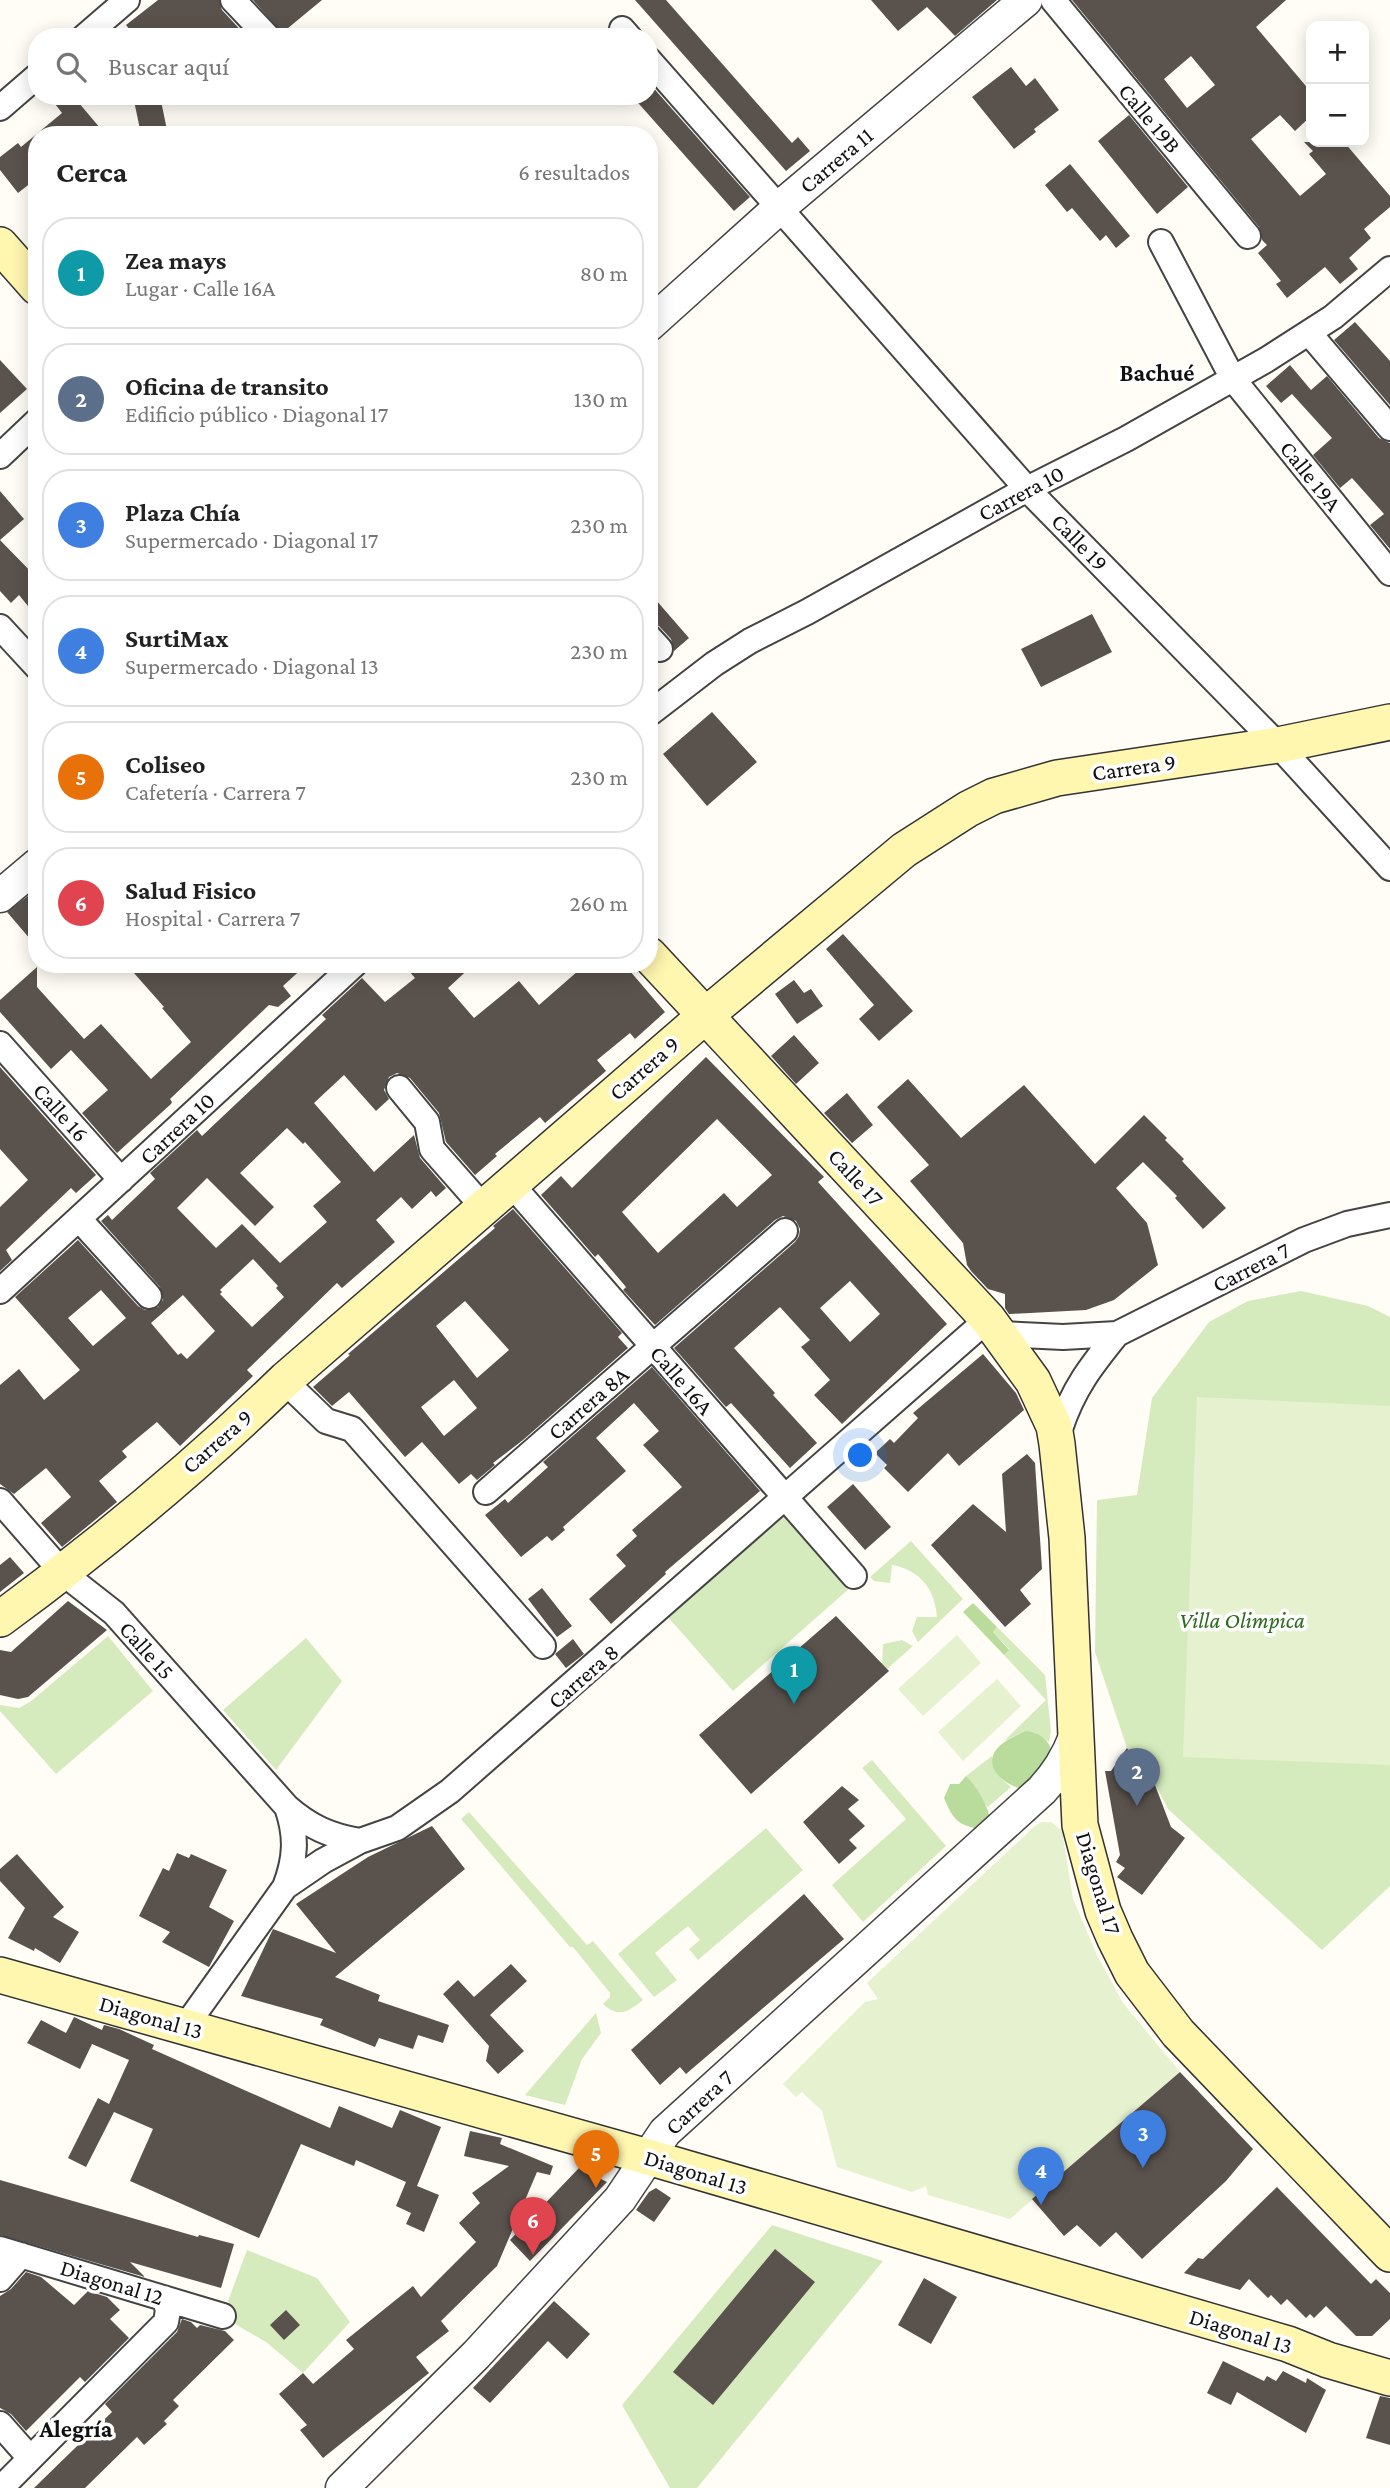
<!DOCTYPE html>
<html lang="es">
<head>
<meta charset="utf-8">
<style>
  :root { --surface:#fff; --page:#f2f2f2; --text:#222; --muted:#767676; --line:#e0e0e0; --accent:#7c3aed }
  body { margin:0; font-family:"Crimson Pro",serif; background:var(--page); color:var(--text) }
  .controls { position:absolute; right:21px; top:21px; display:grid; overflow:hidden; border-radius:14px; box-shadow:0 4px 18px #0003 }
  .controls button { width:63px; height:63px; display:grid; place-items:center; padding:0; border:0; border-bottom:2px solid var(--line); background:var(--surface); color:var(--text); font:35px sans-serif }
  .you { position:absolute; left:861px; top:1456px; width:24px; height:24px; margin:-18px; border:5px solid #fff; border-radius:50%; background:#1a73e8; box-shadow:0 0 0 10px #1a73e833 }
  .badge { display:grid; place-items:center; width:46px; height:46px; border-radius:50%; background:var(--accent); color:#fff; font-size:23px; font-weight:700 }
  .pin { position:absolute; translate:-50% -58px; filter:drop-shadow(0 2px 4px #0008) }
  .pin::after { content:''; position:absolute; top:37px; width:24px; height:21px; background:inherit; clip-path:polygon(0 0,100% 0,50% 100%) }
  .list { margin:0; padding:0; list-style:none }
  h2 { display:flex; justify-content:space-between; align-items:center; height:91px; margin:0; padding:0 28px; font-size:30px }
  h2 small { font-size:23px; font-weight:400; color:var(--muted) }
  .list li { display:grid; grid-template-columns:46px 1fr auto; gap:21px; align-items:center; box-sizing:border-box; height:112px; margin:0 14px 14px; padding:0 14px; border:2px solid var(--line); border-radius:28px }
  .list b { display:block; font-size:26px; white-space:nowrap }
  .list p { margin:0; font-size:23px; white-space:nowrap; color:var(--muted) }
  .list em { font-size:23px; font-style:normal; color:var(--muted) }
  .icon { flex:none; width:38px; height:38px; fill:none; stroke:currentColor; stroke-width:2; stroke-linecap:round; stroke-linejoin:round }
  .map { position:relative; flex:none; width:1390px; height:2488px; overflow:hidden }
  .search { position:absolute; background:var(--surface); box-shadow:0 4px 18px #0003; left:28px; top:28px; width:630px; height:77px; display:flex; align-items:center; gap:18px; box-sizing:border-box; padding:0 24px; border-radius:28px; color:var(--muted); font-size:26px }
  .panel { position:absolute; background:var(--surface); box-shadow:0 4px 18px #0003; left:28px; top:126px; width:630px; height:847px; border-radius:28px }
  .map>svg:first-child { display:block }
</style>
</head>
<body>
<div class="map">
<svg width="1390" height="2488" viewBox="0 0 1390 2488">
  <rect width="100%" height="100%" fill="#fffdf5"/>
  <path fill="#d5ebbd" d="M1301,1291L1368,1306L1390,1317V1886L1322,1950L1168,1809L1148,1771L1127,1748L1095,1652L1097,1500L1137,1495L1152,1398L1209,1322L1248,1301Z
    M786,1498L859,1580L733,1691L660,1608Z
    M911,1541L963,1599L918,1642L912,1631L917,1617H937C935,1589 920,1570 892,1565L890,1583L874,1581L870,1577Z
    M997,1627L1045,1675L1051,1731L1049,1742C1031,1726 1024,1732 1004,1741L1046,1700L1004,1655L1009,1649L993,1632Z
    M108,1636L153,1691L56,1774L0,1711V1705L19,1708L30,1702Z
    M306,1638L342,1681L276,1770L223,1710Z
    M902,1640L913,1646L887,1669L882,1665L883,1644Z
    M992,1756C991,1770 1000,1778 1011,1787L988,1807C978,1799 976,1785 966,1776Z
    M872,1760L946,1846L863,1922L832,1885L906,1819L862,1768Z
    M469,1812L587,1945L593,1941L643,2000C629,2011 619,2019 603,2004L610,1997V1993L573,1947H570L461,1819Z
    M766,1828L803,1870L698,1960L689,1949L700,1940L688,1926L655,1953L677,1980L654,1997L618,1954Z
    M596,2013L601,2033L582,2059L565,2105L525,2095Z
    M772,2225L883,2261L697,2488H670L622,2405Z
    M247,2250L317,2278L350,2322L303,2373L266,2342L235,2324L228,2301Z"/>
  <path fill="#b9dc9c" d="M973,1603L997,1627L993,1632L1009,1650L1004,1655L963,1612Z
    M1026,1731C1045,1734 1049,1741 1054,1758L1025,1790C1000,1784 976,1761 1006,1741C1012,1737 1020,1734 1026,1731Z
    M966,1776C975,1784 987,1804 989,1815L980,1829C957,1825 953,1819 944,1798L950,1784H959Z"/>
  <path fill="#e6f2cf" d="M1197,1397L1390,1406V1765L1183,1757Z
    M957,1635L981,1663L923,1716L898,1689Z
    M997,1679L1021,1706L963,1761L938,1732Z
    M1042,1822H1051L1062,1831L1073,1899L1097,1955L1123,2003L1180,2072L1010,2219L928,2195L926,2186L912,2192L837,2167L822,2111L802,2092L796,2097L783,2084L865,2002L878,1999L867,1983L1036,1825Z"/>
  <path fill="#5a524d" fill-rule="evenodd" d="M158,0H219L222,10L247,37H136L126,25Z
    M253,0H322L282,33Z
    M635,0H666L792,143L798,137L810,151L786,171Z
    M871,0H997L955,36L927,7L898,31Z
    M1072,0H1286L1256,27L1311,92V116L1295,131L1280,115L1251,139L1300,196L1326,174L1309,154L1313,151L1304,142H1344L1390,196V207L1364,229L1371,238L1349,258L1358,269L1340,284L1325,267L1287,298L1276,284L1281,281L1258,253L1267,245L1262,240L1259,227ZM1191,56L1215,85L1187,108L1164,79Z
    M1011,67L1026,86L1035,78L1059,110L1034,129L1036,132L1014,149L972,97Z
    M649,83L750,197L734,211L632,96H649Z
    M49,96H73L106,135H37V178L18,193L0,170V157L18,143L21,147L62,113Z
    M133,96H160L167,130L141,134Z
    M1129,115L1188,187L1157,214L1098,141Z
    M1070,164L1130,236L1116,248L1106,235L1100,241L1072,208L1067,212L1045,185Z
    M1355,322L1390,361V405L1334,340Z
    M0,360L27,389L0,413Z
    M1290,365L1311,390L1327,376L1379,438L1390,443V549L1370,525L1384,514L1352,478L1340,488L1313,455L1332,438L1292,394L1281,403L1266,386Z
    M0,491L24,519L0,540Z
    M0,540L37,578V617L19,595L11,603L0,591Z
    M649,592L689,638L674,651L671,639L659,626L649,623Z
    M1092,614L1112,652L1041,687L1021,649Z
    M712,712L757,762L707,806L663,754Z
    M37,889V947L7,912Z
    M843,934L913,1011L879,1041L859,1019L874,1005L826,949Z
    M126,964H307L283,986L291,996L278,1007L269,1005L170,1099L172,1102L171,1104L117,1153L82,1113L108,1090L71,1050L51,1069L0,1012V1000L37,967V987L84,1039L101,1024L151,1079L191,1042L162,1008L164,1007Z
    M403,964H474L448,988L474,1018L519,981L539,1005L586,964H624L665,1012L635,1039L630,1033L597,1060L606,1071L545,1123L540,1117L495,1154L497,1156L475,1175L446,1142L439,1113L410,1078L397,1073L389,1077L384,1090L389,1099L376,1111L344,1075L314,1103L374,1172L414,1135L420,1158L446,1188L436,1197L431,1191L412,1209L401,1197L376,1220L395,1242L342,1288L337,1283L247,1370L253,1376L180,1446L157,1422L122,1451L127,1457L99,1481L117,1502L62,1547L41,1523L71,1497L46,1468L14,1494L0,1484V1385L19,1369L44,1400L80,1370L15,1297L78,1240L138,1306L145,1310L158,1307L163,1300L160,1287L101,1221L108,1215L112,1220L155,1179L150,1173L197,1130L202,1136L326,1019L322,1015L362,978L385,1002L415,978ZM287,1128L303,1144L305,1142L341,1182L313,1206L327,1222L280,1263L242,1224L216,1248L177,1208L207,1178L255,1226L274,1207L240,1173ZM253,1259L278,1286L276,1288L284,1297L252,1327L220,1294L222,1292L220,1290ZM101,1290L126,1318L93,1346L68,1318ZM183,1295L215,1331L187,1359L181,1353L178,1355L151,1323Z
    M794,980L804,993L811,989L823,1006L797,1024L775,994Z
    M794,1035L819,1063L796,1084L771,1056Z
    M706,1057L824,1177L818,1182L947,1324L842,1424L814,1395L830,1380L801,1347L810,1340L780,1307L734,1348L775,1393L773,1395L817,1443L790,1468L731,1403L726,1407L674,1348L795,1242L799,1236L800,1229L796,1221L783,1216L775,1220L655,1325L623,1290L626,1287L598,1254L595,1257L541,1195L561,1176L572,1188ZM717,1119L772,1175L737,1207L724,1193L658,1253L622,1212ZM850,1281L880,1314L850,1342L820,1308Z
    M0,1067L96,1175L76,1193L71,1188L6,1250L12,1260L0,1271V1207L28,1180L0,1149Z
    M908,1079L961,1138L1024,1085L1095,1164L1144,1115L1167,1138L1165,1140L1184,1159L1182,1161L1226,1208L1203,1229L1175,1198L1177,1196L1143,1162L1116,1188L1147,1223L1158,1265L1114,1300L1086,1310L1009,1314L1005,1308V1294L988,1289L971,1271L967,1265L963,1243L910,1181L929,1165L877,1107Z
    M847,1093L873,1125L852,1143L824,1113Z
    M513,1209L622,1333L618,1337L628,1348L523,1440L493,1463L495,1465L477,1480L471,1474L459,1484L422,1442L405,1457L349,1392L332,1406L313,1387L350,1355L348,1354L495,1228L493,1226ZM465,1301L509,1350L477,1378L436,1326ZM454,1380L477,1408L444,1436L421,1407Z
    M983,1354L1016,1393L1024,1410L959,1466L948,1453L908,1492L884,1468L887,1465L875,1453L890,1439L894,1443L918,1418L913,1413Z
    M652,1367L760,1491L665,1572L666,1574L611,1624L589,1599L626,1566L616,1555L637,1536L632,1530L682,1487L643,1445L659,1431L634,1403L596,1438L626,1471L563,1527L565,1530L552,1541L547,1536L521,1557L485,1515L505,1499L508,1503L548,1467L543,1462Z
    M1027,1454L1035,1463L1042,1569L1020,1590L1031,1604L1005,1627L931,1545L973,1504L1006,1532L1002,1474Z
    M853,1484L891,1527L865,1550L827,1507Z
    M10,1557L24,1573L0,1592V1565Z
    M542,1588L572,1626L557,1637L528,1599Z
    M68,1601L107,1630L28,1697L18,1699L0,1695V1650L11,1652Z
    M836,1616L889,1671L751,1794L699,1735Z
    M573,1639L584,1654L566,1668L555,1654Z
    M1127,1748L1148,1780L1155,1785L1171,1827L1185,1838L1142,1895L1117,1877L1125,1868L1116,1862L1120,1855L1105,1771H1111Z
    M842,1786L859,1800L848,1809L865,1826L849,1840L857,1848L839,1864L803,1822Z
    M432,1826L465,1869L335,1977L380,1995L378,2001L449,2025L443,2043L418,2035L413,2049L379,2038L375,2047L320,2025L323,2019L241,1996L273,1929L336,1953L296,1904L368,1857Z
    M177,1853L189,1858L191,1854L227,1870L209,1907L234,1921L209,1967L162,1942L170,1932L139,1916L163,1868L169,1871Z
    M17,1854L64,1907L53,1917L79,1932L60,1963L35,1948L34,1951L8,1938L25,1908L0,1881V1869Z
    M804,1894L844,1939L686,2074L680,2067L660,2085L631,2050Z
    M511,1964L527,1981L490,2015L524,2051L498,2074L486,2061L489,2046L443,1994L458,1980L474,1997Z
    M74,2017L102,2030L104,2025L119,2029L154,2045L152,2049L330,2128L339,2106L392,2128L400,2110L441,2127L417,2186L439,2195L424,2232L406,2224L411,2213L396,2206L406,2182L356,2160L354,2166L301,2144L259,2238L130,2181L153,2129L114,2112L86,2167L68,2158L98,2098L109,2104L129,2060L92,2044L80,2069L27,2043L41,2020L66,2033Z
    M1180,2072L1253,2149L1226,2181L1142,2259L1116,2232L1100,2247L1077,2225L1064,2236L1032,2199Z
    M470,2131L502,2138L500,2144L553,2166L550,2175L537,2172L497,2266L441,2321L449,2331L416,2357L429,2373L323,2458L300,2430L307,2425L279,2394L303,2373L313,2384L354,2349L346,2340L413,2286L421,2297L476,2242L459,2223L480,2203L472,2193L509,2166L464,2156Z
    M579,2168L607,2182L530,2261L510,2240Z
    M0,2180L198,2237L199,2235L234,2244L221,2288L130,2262L145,2277L0,2235Z
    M1277,2187L1371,2284L1376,2279L1390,2293V2319L1372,2336H1356L1326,2306L1314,2318L1310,2314L1306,2318L1287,2299L1281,2305L1271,2295L1268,2298L1249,2279L1240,2290L1184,2273L1198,2258L1203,2259Z
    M656,2188L671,2198L654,2222L636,2210L649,2192Z
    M775,2249L815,2282L713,2405L673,2372Z
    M26,2272L41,2277L74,2305L88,2291L107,2297L120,2310L110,2319L129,2338L85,2382L80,2377L26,2431L11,2414L0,2408V2296L11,2289Z
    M924,2278L957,2297L931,2344L898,2325Z
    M554,2301L590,2334L567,2359L548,2341L490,2403L473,2388Z
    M286,2310L300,2325L284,2340L270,2325Z
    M182,2319L191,2322L197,2328L200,2325L225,2331L234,2340L173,2400L179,2406L164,2421L167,2424L144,2445L137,2437L85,2488H34L112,2412L105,2404L177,2332Z
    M1223,2361L1264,2381L1267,2376L1276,2381L1283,2371L1306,2383L1307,2378L1326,2390L1306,2433L1237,2392L1231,2405L1207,2393Z
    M1380,2396L1390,2398V2445L1366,2438Z"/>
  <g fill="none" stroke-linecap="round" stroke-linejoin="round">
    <defs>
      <path id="minor" d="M233,0L268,37
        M1053,0L1248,236
        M622,29L629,37
        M84,37L127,0
        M649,60L1027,489L1278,745L1390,868
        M0,108L37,76
        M1161,242L1233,379L1390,573
        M1309,333L1390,428
        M0,456L37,421
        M0,627L37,667
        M649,637L660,649
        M649,714L714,664L750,641L807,612L1027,489L1126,439L1266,360L1333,317L1390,269
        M0,1044L121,1180
        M399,1088L427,1122L432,1149L484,1208
        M511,1184L854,1576
        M79,1219L149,1296
        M0,1291L355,964
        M1000,1334L1063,1337L1117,1334L1304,1240L1347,1224L1390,1215
        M286,1379L297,1393L326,1421L352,1429L543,1646
        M1060,1429C1073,1389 1091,1366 1117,1334
        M486,1492L785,1231
        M0,1501L63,1573L114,1613L287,1807C310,1827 330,1836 360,1841
        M285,1887C296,1858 297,1836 287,1807
        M185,2027L285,1887L323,1861L360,1841L397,1828L450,1791L988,1319
        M0,2249L223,2316
        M0,2279L21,2255
        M0,2424L30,2458
        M2,2487L166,2322L168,2310L164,2298"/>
      <path id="tertiary" d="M649,325L780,207L1026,0
        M0,896L37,865
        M342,2488L476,2355L620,2199L665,2132L1042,1790C1057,1774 1067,1758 1075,1737"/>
      <path id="secondary" d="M0,245L37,287
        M649,955L988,1319L1033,1381L1054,1426L1057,1444L1067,1538L1080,1825L1103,1911L1115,1939L1132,1973L1178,2033L1390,2254
        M0,1619C100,1546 197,1465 286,1379L706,1015L904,850L968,809L994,796L1057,778L1278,745L1390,722
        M0,1975L648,2157L1288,2344L1328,2360L1390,2378"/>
    </defs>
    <use href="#minor" stroke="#444" stroke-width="28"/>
    <use href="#tertiary" stroke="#444" stroke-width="35"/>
    <use href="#secondary" stroke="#333" stroke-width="38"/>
    <use href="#minor" stroke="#fff" stroke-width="24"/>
    <use href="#tertiary" stroke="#fff" stroke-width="32"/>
    <use href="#secondary" stroke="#fff6b0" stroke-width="35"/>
  </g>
  <g text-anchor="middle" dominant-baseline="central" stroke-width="7" stroke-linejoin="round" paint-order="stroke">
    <g font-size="23" fill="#111" stroke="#fff">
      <text transform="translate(1150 118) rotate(50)">Calle 19B</text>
      <text transform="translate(836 160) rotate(-40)">Carrera 11</text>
      <text transform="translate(1311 476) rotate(51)">Calle 19A</text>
      <text transform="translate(1021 493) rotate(-28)">Carrera 10</text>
      <text transform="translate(1080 542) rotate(46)">Calle 19</text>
      <text transform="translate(1134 767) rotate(-8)">Carrera 9</text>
      <text transform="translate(644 1068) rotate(-41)">Carrera 9</text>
      <text transform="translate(61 1112) rotate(48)">Calle 16</text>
      <text transform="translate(177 1128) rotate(-43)">Carrera 10</text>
      <text transform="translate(856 1177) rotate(47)">Calle 17</text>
      <text transform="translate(1251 1267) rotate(-27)">Carrera 7</text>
      <text transform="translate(682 1380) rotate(49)">Calle 16A</text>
      <text transform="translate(588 1403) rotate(-41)">Carrera 8A</text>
      <text transform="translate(217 1441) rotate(-41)">Carrera 9</text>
      <text transform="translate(147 1650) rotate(48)">Calle 15</text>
      <text transform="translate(583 1676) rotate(-41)">Carrera 8</text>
      <text transform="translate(1099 1883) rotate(73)">Diagonal 17</text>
      <text transform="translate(151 2017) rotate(16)">Diagonal 13</text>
      <text transform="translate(699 2102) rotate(-43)">Carrera 7</text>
      <text transform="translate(696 2172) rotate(17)">Diagonal 13</text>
      <text transform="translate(112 2282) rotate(17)">Diagonal 12</text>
      <text transform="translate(1241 2331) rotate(17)">Diagonal 13</text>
    </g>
    <g font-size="23" font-style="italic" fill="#2f6b1f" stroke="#fff">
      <text x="1242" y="1620">Villa Olimpica</text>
    </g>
    <g font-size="24" font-weight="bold" fill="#111" stroke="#fff">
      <text x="1157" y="372">Bachué</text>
      <text x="76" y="2428">Alegría</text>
    </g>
  </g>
</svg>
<div class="controls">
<button>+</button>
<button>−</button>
</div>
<div class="you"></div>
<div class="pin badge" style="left:794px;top:1704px;background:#0f9aa8">1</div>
<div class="pin badge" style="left:1137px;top:1806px;background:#5c6f8a">2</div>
<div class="pin badge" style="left:1143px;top:2168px;background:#3f7fe0">3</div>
<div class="pin badge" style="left:1041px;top:2205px;background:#3f7fe0">4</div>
<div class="pin badge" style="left:596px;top:2188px;background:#e8710a">5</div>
<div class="pin badge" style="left:533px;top:2255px;background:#e0444e">6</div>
<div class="search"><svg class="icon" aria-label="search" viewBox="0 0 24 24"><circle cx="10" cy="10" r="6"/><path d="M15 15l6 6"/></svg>Buscar aquí</div>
<section class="panel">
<h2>Cerca<small>6 resultados</small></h2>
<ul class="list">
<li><span class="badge" style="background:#0f9aa8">1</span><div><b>Zea mays</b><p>Lugar · Calle 16A</p></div><em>80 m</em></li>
<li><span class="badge" style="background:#5c6f8a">2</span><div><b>Oficina de transito</b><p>Edificio público · Diagonal 17</p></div><em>130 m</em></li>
<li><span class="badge" style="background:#3f7fe0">3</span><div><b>Plaza Chía</b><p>Supermercado · Diagonal 17</p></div><em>230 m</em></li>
<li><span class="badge" style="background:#3f7fe0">4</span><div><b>SurtiMax</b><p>Supermercado · Diagonal 13</p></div><em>230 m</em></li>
<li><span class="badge" style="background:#e8710a">5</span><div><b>Coliseo</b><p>Cafetería · Carrera 7</p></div><em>230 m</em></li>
<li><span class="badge" style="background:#e0444e">6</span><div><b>Salud Fisico</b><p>Hospital · Carrera 7</p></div><em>260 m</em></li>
</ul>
</section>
</div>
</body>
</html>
